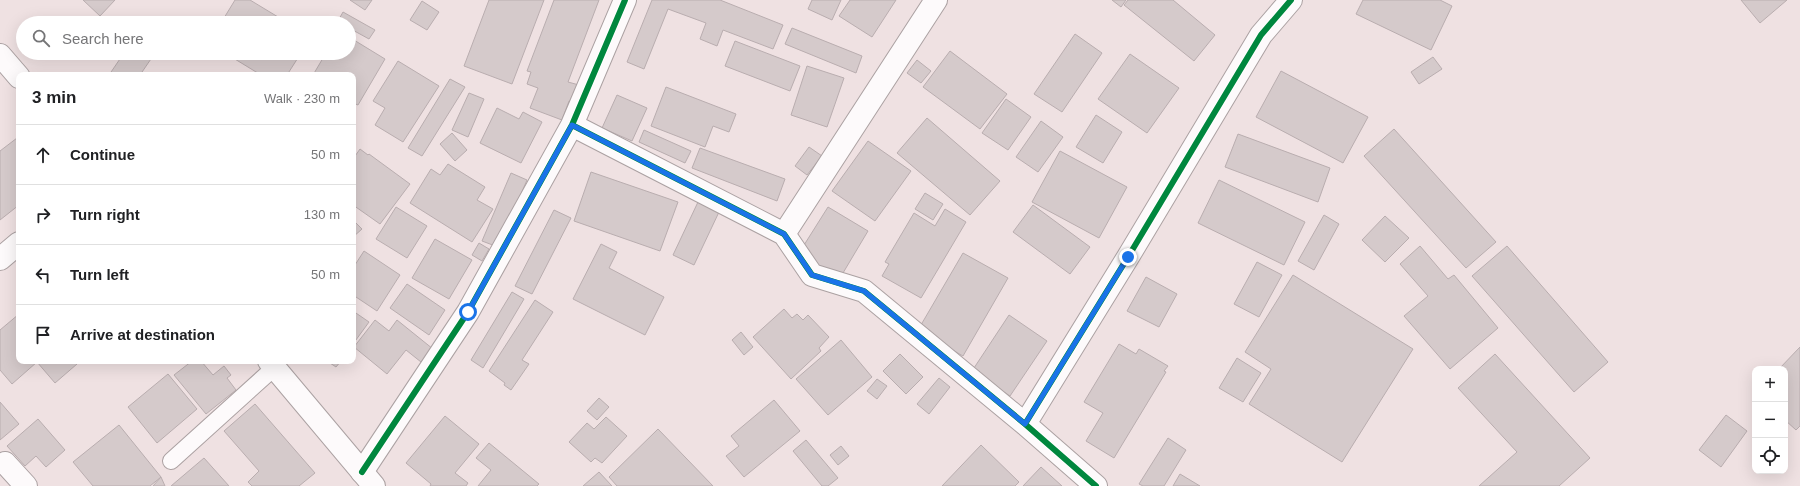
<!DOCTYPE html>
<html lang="en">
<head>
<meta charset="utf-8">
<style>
  :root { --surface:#fff; --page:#f6f6f6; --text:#202124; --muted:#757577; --line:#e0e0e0 }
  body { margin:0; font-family:Helvetica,sans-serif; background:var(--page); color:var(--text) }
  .controls { position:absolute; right:12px; bottom:12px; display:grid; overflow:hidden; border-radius:8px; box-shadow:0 4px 16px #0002 }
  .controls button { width:36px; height:36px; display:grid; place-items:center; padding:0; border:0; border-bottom:1px solid var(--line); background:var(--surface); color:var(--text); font:20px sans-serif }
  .stop { position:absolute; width:12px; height:12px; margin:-9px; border:3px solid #1a73e8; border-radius:50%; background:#fff }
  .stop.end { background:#1a73e8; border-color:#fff; box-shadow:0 1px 4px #0008 }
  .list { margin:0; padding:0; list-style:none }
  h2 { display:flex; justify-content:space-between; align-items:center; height:52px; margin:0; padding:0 16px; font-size:17px }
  h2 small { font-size:13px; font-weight:400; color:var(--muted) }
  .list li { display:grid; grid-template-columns:26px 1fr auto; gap:12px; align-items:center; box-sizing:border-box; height:60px; padding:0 16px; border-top:1px solid var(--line) }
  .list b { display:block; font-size:15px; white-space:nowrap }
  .list em { font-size:13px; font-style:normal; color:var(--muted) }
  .icon { flex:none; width:22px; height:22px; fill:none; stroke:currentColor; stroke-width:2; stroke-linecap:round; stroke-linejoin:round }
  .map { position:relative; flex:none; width:1800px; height:486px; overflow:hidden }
  .search { position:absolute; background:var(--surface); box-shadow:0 4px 16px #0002; left:16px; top:16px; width:340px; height:44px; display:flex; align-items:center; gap:10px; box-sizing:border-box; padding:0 14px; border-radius:22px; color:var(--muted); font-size:15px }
  .panel { position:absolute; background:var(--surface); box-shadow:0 4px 16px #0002; left:16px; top:72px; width:340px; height:292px; border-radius:8px }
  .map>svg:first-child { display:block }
</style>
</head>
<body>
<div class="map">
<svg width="1800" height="486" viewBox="0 0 1800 486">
  <rect width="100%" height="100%" fill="#efe1e2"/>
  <path fill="#d5cacb" stroke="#b9adaf" d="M83,0H115L100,16Z
    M235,0H250L288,23H232L224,18Z
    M350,0H372L365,10Z
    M489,0H544L512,84L464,66Z
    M554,0H599L568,82L579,85L572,102L569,101L562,120L530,108L538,88L527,84L531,72L527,71Z
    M652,0H720L783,25L773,49L723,30L717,46L700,39L706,23L668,9L644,69L627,62Z
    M812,0H841L832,20L808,9Z
    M850,0H896L872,37L839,16Z
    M1112,0H1126L1121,7Z
    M1128,0H1173L1215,35L1194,61L1124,5Z
    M1363,0H1440L1452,6L1431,50L1356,14Z
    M1741,0H1787L1760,23Z
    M422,1L439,12L427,30L410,20Z
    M343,12L375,30L369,39L349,28V23L338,21Z
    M792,28L862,56L856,73L785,44Z
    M1075,34L1102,53L1062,112L1034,94Z
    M349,37L385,59L358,105L353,103V75H313L326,53H349Z
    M735,41L800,66L790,91L725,66Z
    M950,51L1007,94L980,129L923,87Z
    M124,53H155L140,75H109Z
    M225,53H301L287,75H261Z
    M1130,54L1179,88L1147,133L1098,99Z
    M1433,57L1442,69L1419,84L1411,72Z
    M917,60L931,71L921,83L907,73Z
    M398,61L439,86L403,142L375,125L385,108L373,101Z
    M807,66L844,78L827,127L791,115Z
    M1281,71L1368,117L1343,163L1256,117Z
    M450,79L465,87L422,156L408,148Z
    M666,87L736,114L729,132L713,126L705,147L651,126Z
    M469,93L484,99L468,137L452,130Z
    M617,95L647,108L632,141L602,128Z
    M1006,99L1031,117L1008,150L982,133Z
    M497,108L519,119L523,112L542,122L521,163L480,143Z
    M1096,115L1122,132L1103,163L1076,147Z
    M927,118L1000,181L970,215L897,153Z
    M1041,121L1063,137L1038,172L1016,157Z
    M1394,129L1496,242L1466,268L1364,156Z
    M644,130L691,151L685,163L639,142Z
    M452,133L467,150L455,161L440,144Z
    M1238,134L1330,168L1318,202L1225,167Z
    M17,138L19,141V205L0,220V151Z
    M868,141L911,171L875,221L832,191Z
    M809,147L822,156L807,175L795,166Z
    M700,148L785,179L777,201L692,168Z
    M360,149L368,155L369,154L410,184L380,224L353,205V159Z
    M1060,151L1127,187L1099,238L1032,202Z
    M448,164L485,187L477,200L493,209L472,242L410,203L431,169L440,175Z
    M591,172L678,202L660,251L574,221Z
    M511,173L527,180L498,247L482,241Z
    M1219,180L1305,222L1284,265L1198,223Z
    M925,193L943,204L933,220L915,209Z
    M698,202L719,212L694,265L673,255Z
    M1033,205L1090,247L1070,274L1013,232Z
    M396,207L427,226L407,258L376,239Z
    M828,207L868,231L840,278L799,253Z
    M945,209L966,222L921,298L882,276L889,264L885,262L914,213L935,226Z
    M554,210L571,218L532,294L515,286Z
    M1324,215L1339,224L1314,270L1298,261Z
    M1385,216L1409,238L1385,262L1362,240Z
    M353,220L362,229L353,237Z
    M435,239L472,260L449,299L412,278Z
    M479,243L489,249L482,261L472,255Z
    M601,244L617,252L609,268L664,297L645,335L573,299Z
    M1420,246L1448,279L1454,275L1498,328L1450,369L1404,316L1428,296L1400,264Z
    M1507,246L1608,362L1574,392L1472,276Z
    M364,251L400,275L377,311L353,295V268Z
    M963,253L1008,278L963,356L918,330Z
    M1257,262L1282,275L1259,317L1234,304Z
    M1293,275L1413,349L1342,462L1249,404L1271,369L1245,352Z
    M1146,277L1177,294L1159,327L1127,311Z
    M407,284L445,310L429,335L390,308Z
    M512,292L524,299L483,368L471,360Z
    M535,300L553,312L522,360L529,364L511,390L504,385L505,383L489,371Z
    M784,309L792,318L797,314L803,320L808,315L829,337L819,348L821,351L791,379L753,337Z
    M353,311L369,322L353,344Z
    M19,314V361H74L77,364L55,383L37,362L12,384L0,370V330Z
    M1009,315L1047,341L1010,396L972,371Z
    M375,320L389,331L397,320L433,349L421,362L406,350L387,374L354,347Z
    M741,332L753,347L744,355L732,340Z
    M841,340L872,377L828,415L796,379Z
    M1119,344L1136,354L1139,349L1168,366L1164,371L1166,372L1114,458L1086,441L1103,413L1084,402Z
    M1800,347V426L1796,430L1785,420V369H1779Z
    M900,354L923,377L906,394L883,371Z
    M1495,354L1590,458L1559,486H1479L1517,452L1458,388Z
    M1237,358L1261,373L1243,402L1219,388Z
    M192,361H201L213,375L224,366L231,375L227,378L236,390L206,414L174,375Z
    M327,361H341L336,367Z
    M168,374L197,409L157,443L128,407Z
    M939,378L950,387L929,414L917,404Z
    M877,379L887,386L877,399L867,391Z
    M599,398L609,407L597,420L587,411Z
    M774,400L800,431L744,477L726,456L739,446L731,436Z
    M0,402L19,424L0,440Z
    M255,404L315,473L299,486H252L248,482L259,471L224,431Z
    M1726,415L1747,431L1721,467L1699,450Z
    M445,416L479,444L455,473L468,483L466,486H430L431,484L406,463Z
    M606,417L627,436L602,463L595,458L591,462L569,442L587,423L594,429Z
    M38,419L65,450L46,467L36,456L25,466L7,446Z
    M119,425L161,477L150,486H93L73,462Z
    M658,429L713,486H617L609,477Z
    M1168,438L1186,450L1164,486H1143L1139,484Z
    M806,440L838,478L828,486H822L793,451Z
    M489,443L539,484L537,486H478L491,470L476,458Z
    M981,445L1019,482L1015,486H942Z
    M841,446L849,456L838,465L830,455Z
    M204,458L229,486H171Z
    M1041,467L1062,486H1023Z
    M599,472L612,486H583Z
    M1180,474L1200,486H1173Z
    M161,477L165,486H153Z"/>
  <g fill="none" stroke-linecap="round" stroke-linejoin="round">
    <defs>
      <path id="lane" d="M171,461L275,367"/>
      <path id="street" d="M572,125L784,234L812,275L864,291L1025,424L1096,486
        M784,234L936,0
        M0,259L19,243
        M1025,424L1128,257L1261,35L1291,0
        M5,463L26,486
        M362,472L468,312L572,125L625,0"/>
      <path id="secondary" d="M0,55L19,77
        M269,361L374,486"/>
    </defs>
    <use href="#lane" stroke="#aba1a2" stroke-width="18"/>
    <use href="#street" stroke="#aba1a2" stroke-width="24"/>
    <use href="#secondary" stroke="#aba1a2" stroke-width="24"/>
    <use href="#lane" stroke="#fdfafb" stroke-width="16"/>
    <use href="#street" stroke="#fdfafb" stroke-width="22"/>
    <use href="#secondary" stroke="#fdfafb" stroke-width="22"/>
    <defs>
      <path id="cycleway" d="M572,125L784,234L812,275L864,291L1025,424L1096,486
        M1025,424L1128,257L1261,35L1291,0
        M362,472L468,312L572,125L625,0"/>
    </defs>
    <use href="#cycleway" stroke="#fff" stroke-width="8"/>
    <use href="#cycleway" stroke="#00873e" stroke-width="6"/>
  </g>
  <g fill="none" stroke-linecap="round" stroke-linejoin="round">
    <path stroke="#1a73e8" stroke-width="5" d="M468,312L572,125L784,234L812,275L864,291L1025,424L1128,257"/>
  </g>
</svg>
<div class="controls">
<button>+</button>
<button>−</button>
<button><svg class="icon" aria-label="locate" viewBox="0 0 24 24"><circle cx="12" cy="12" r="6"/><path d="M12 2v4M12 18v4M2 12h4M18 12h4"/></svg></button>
</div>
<div class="stop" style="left:468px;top:312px"></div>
<div class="stop end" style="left:1128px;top:257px"></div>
<div class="search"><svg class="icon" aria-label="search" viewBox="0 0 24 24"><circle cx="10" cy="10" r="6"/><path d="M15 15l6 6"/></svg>Search here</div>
<section class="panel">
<h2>3 min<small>Walk · 230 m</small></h2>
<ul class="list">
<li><svg class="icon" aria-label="ahead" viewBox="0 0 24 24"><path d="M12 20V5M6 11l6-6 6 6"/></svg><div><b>Continue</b></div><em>50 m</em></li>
<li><svg class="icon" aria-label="right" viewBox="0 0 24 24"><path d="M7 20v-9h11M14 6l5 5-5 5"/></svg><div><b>Turn right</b></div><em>130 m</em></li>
<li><svg class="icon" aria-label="left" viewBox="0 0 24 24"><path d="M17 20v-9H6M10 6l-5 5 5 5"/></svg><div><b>Turn left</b></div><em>50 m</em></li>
<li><svg class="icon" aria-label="arrive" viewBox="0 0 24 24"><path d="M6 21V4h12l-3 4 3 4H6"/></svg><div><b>Arrive at destination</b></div></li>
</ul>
</section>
</div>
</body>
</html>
